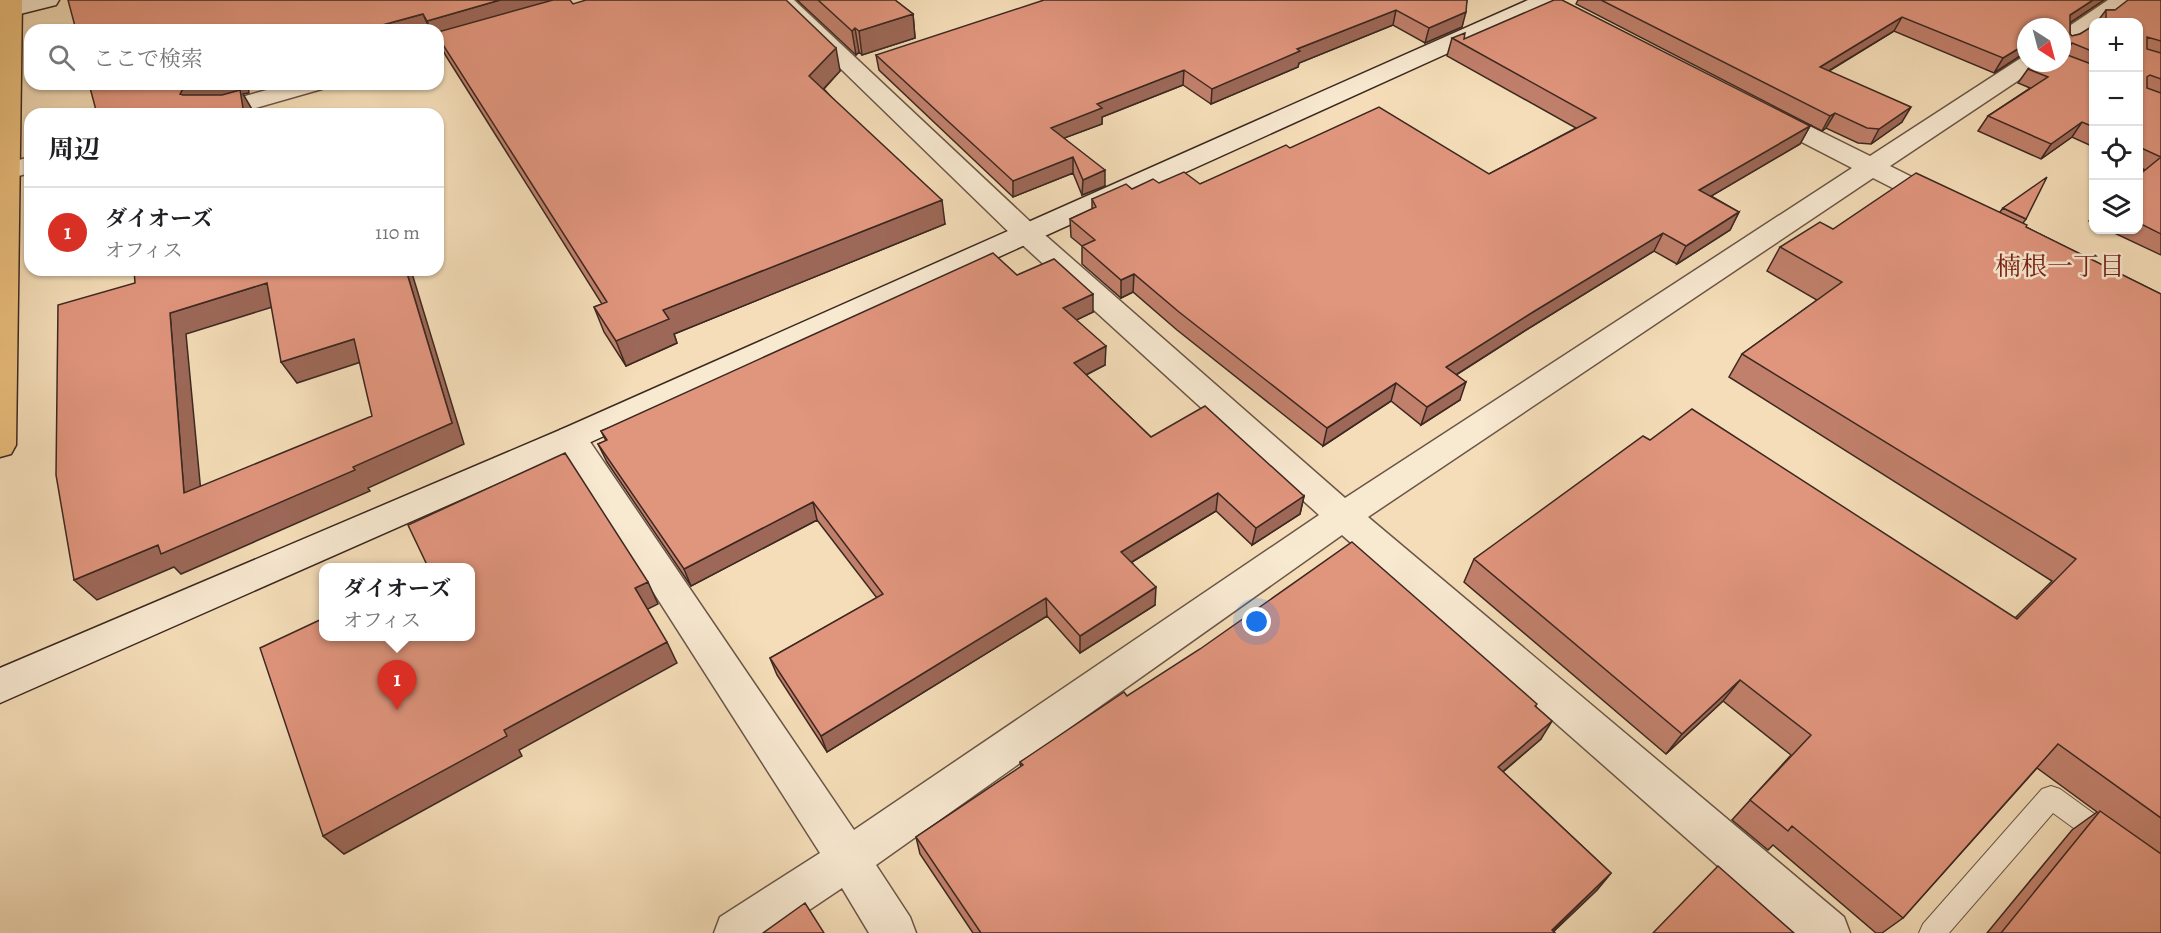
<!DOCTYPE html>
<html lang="ja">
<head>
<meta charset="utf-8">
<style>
  :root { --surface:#fff; --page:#f6f6f6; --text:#202124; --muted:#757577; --line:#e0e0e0; --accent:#d93025 }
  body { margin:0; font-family:Alegreya,"Noto Serif JP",serif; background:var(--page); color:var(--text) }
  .controls { position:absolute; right:18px; top:18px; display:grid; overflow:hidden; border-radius:12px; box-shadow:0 2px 4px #0004 }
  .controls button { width:54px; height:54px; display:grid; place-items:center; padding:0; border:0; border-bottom:2px solid var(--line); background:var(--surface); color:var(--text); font:30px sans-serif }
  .compass { position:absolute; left:2017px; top:18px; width:54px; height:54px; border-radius:50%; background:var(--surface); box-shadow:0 2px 4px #0004; rotate:144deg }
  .you { position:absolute; left:1257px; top:622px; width:21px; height:21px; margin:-15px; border:4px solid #fff; border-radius:50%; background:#1a73e8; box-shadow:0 0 0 9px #1a73e833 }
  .badge { display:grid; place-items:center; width:39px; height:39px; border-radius:50%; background:var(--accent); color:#fff; font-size:20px; font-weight:700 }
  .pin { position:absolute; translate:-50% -50px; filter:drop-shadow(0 2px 3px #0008) }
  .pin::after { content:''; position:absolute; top:32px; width:21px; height:18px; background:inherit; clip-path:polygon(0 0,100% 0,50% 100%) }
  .popup { position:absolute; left:319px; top:563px; width:156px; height:78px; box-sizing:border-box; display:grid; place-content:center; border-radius:12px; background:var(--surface); filter:drop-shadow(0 2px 4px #0005); font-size:20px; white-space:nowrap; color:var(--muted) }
  .popup b { font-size:22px; color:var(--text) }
  .popup::after { content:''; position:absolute; left:50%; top:100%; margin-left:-12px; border:12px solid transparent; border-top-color:var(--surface) }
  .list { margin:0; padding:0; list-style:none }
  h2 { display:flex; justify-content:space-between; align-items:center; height:78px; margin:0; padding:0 24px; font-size:26px }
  h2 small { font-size:20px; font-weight:400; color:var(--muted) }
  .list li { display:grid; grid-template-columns:39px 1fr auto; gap:18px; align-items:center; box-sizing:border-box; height:90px; padding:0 24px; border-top:2px solid var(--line) }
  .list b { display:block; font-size:22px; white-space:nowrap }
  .list p { margin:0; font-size:20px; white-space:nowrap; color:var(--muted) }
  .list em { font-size:20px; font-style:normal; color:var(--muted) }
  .icon { flex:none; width:33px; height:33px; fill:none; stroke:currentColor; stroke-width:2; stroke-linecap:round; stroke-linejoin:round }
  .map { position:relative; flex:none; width:2161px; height:933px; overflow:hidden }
  .search { position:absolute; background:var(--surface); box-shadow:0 2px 4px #0004; left:24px; top:24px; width:420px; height:66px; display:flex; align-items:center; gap:15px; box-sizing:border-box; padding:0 21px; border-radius:18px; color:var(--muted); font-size:22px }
  .panel { position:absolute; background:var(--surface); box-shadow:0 2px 4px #0004; left:24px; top:108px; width:420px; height:168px; border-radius:18px }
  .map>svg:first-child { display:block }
</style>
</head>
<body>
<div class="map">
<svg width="2161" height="933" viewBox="0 0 2161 933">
  <rect width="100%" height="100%" fill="#f4ddb8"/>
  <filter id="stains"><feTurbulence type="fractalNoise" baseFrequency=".00333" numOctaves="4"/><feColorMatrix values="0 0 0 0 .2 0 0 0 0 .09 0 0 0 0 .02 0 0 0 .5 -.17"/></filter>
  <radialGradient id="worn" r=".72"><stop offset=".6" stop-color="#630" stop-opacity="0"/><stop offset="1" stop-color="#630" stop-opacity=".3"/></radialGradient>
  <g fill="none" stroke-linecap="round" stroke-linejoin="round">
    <defs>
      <path id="lane" d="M2051,786L2060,789L2115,829L2118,837L2115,845L2106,849L2097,845L2053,813L1949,933H1919L1923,924L2042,789Z"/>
      <path id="street" d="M770,0H794L1037,228L1345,498L1852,168L1755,118L1752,113L1755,108L1764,106L1773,108L1870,156L2021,58L2026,57V63H2041L2037,68L1890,166L1950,196L1954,202L1950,208L1941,210L1932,208L1873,178L1368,517L1844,917L1850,933H1794L1342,535L876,865L910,917L916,933H869L842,888L775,933H714L720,917L820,853L560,446L555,438L560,430L571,426L582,430L854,830L1319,515L1017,240Z
        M2108,0H2134L2104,22H2094V30L2070,46L2062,48V31Z
        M288,84H326L322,89L235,114H196L199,109Z
        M30,157V173L7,179L0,177V165Z"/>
      <path id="secondary" d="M22,0H59L56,5L0,19V5Z
        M1528,0H1557L1554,5L582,446L0,703V668L560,430Z"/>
      <path id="primary" d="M0,0H22L16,445L11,454L0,457Z"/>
    </defs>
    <use href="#lane" stroke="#6a5547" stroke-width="2"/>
    <use href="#street" stroke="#6a5547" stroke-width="3"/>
    <use href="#secondary" stroke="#3c2821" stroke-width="3"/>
    <use href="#primary" stroke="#3c2821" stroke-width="3"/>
    <use href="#lane" fill="#f8e9d1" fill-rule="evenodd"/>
    <use href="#street" fill="#f8e9d1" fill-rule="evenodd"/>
    <use href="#secondary" fill="#f8e9d1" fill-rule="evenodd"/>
    <use href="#primary" fill="#eabe7c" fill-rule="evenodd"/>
  </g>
  <path fill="#c1806c" stroke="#3c2821" stroke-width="1.5" d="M797,0H895L913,14L915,38L862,55L859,52L856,55Z
    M1467,0L1462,27L1425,43L1393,25L1299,63L1298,67L1211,104L1183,85L1102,117V124L1064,138L1105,186L1082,195L1073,173L1013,197L879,70L876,55Z
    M1578,0H2104L2070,23V34L2072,36L2080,34L2094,27V147L2072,137L2041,159L1978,131L1988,116L2030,88L2018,83L2028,69L2062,63V27H2026V55L2020,56L1994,73L1894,31L1829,71L1902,122L1871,144L1858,143L1826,128L1822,131L1576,4Z
    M2161,0V255L2108,230H2139V175L2145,170L2139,167V22H2097L2106,10H2115Z
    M573,4L840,71L824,89L945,224L674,334L677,343L626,366L604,332L594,307L602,304L446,56L438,41V30H76Z
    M1452,38L1464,39L1810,126L1800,144L1711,196L1739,212L1730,230L1677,264L1654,251L1526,330L1456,375L1460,400L1421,425L1391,401L1323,446L1177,330L1133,292L1121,298L1082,264V246L1071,237L1070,219L1092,209V199L1132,189L1159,183L1200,184L1290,148L1489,174L1576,128L1447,56Z
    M2003,208L2026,219L2023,223L2026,227L2161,294V933H1987L2072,830L2097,812L2037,768L1903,918L1882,933H1876L1773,845L1768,850L1732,820L1791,755L1723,701L1666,754L1464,582L1474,559L1650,440L2015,618L2052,581L1729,377L1742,354L1817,300L1767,271L1780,247L1833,229L2000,212Z
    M2094,215V223L2089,221Z
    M1017,275L1093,312L1076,320L1105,365L1086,375L1151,437L1304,496L1300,514L1252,545L1216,511L1132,562L1155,605L1080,653L1047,616L827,752L777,675L770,658L877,598L817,520L691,586L607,462L598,444L606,441L601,431Z
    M1127,696L1536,706L1541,739L1503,772L1611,873L1597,890L1554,931L1555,933H973L920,854L916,837L1021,767L1020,762Z"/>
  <path fill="#9d6858" stroke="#3c2821" stroke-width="1.5" d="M500,0H561L438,37V30H431L427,21Z
    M2093,0H2104L2062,28L2070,15Z
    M1396,10L1393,25L1299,63L1298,67L1211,104L1212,89L1297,49Z
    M1466,12L1462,27L1425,43L1429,28Z
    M423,14L430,30H364Z
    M913,14L915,38L862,55L859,31Z
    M1902,17L1894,31L1812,81L1820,67Z
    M855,28L859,52L856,55L852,31Z
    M2026,44V47L2020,56L1994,73L2003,58Z
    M836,48L840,71L814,99L809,76Z
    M1184,70L1183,85L1102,117V124L1051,143V128L1097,104Z
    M194,84H255L248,86L249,93L243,94L253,111V114H244L197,108L180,94L184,87Z
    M1911,107L1902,122L1871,144L1879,129Z
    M1835,113L1826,128L1822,131L1830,116Z
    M2082,122L2072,137L2041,159L2051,144Z
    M1810,126L1800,144L1691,208L1699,190Z
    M1073,157V173L1013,197V181Z
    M1105,170V186L1082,195L1083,180Z
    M942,200L945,224L674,334L677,343L626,366L616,341L663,310Z
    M1739,212L1730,230L1677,264L1686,246Z
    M1663,233L1654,251L1526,330L1440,385L1446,367L1533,312Z
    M406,270H411L464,444L368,488L370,491L181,574L174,567L97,600L74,580L452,423Z
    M1134,274L1133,292L1121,298V280Z
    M267,283L282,304L186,334L203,514L184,493L170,313Z
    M1093,294V312L1064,326L1063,308Z
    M354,339L367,360L297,383L281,362Z
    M1106,346L1105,365L1074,381V363Z
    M1466,382L1460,400L1421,425L1427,407Z
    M1396,383L1391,401L1323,446L1327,428Z
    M1218,493L1216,511L1120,569L1121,552Z
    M1304,496L1300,514L1252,545L1256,528Z
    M813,502L817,520L691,586L684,569Z
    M648,582L658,604L646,610L635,588Z
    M1156,587L1155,605L1080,653V636Z
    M1046,598L1047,616L827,752L821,736Z
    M667,642L677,663L519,750L522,756L344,854L323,836L504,730Z
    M1740,680L1723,701L1666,754L1682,734Z
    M1552,721L1541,739L1487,785L1498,767Z
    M1611,873L1597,890L1552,933H1550Z"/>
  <path fill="#e0957d" stroke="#3c2821" stroke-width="1.5" fill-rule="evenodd" d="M68,0H500L427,21L423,14L364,30H76Z
    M553,0H570L573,4L586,0H786L836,48L809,76L942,200L663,310L669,319L616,341L594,307L607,302L438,37V32Z
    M818,0H895L913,14L859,31L855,28L852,31Z
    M1044,0H1467L1466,12L1429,28L1396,10L1297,49L1300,51L1212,89L1184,70L1097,104L1102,108L1051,128L1105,170L1083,180L1073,157L1013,181L876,55Z
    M1554,0H1562L1810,126L1699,190L1739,212L1686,246L1663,233L1533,312L1446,367L1466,382L1427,407L1396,383L1327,428L1179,312L1134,274L1121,280L1082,246L1095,240L1070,219L1096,207L1092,199L1126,184L1132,189L1153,179L1159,183L1184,172L1200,184L1286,145L1290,148L1379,107L1489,174L1596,118L1452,38L1465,33L1464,39Z
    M1601,0H2093L2070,15V34L2072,36L2080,34L2091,27H2094V52L2072,43L2070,46L2062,47V27H2026V44L2003,58L1902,17L1820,67L1911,107L1879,129L1867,128L1835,113L1830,116Z
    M2128,0H2161V41L2147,37V49L2161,53V79L2150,75L2147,77V88L2161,93V234L2139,223V175L2161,157L2139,147V22H2106V10H2115Z
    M2062,53L2094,65V127L2082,122L2051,144L1988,116L2048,77L2028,69L2035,63H2062Z
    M89,84H194L184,87L180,94L183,95H222L240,90L244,114H97Z
    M1916,173L2027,225L2026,227L2161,294V818L2058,744L1903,918L1792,826L1788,831L1750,800L1811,735L1740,680L1682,734L1474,559L1643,436L1650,440L1692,409L2017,619L2076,559L1742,354L1842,282L1780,247L1820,222L1833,229Z
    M2047,177L2026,219L2003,208Z
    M993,253L1017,275L1054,259L1093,294L1063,308L1106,346L1074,363L1151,437L1205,406L1304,496L1256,528L1218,493L1121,552L1156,587L1080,636L1046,598L821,736L770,658L883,594L813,502L684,569L598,444L607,440L601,431Z
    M134,270H406L452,423L353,467L355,470L161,554L158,545L74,580L56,475L58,305L135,283ZM267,283L281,362L354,339L372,416L184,493L170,313Z
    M565,453L648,582L635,588L667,642L504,730L507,736L323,836L260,648L324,618V636H471V567H428L408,525Z
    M1352,542L1537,704L1535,706L1552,721L1498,767L1611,873L1552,930L1555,933H981L916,837L1023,765L1020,762L1124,692L1127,696L1200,649Z
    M2100,811L2161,854V933H2001Z
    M1718,866L1794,933H1653Z
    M805,903L824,933H763Z"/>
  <g text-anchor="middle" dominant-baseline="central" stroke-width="5" stroke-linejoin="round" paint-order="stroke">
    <g font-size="26" fill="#7a1f14" stroke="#f8e9d1">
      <text x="2060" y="266">楠根一丁目</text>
    </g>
  </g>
  <rect width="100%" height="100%" filter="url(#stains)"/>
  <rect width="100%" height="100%" fill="url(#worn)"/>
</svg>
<div class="controls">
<button>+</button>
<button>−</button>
<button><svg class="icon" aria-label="locate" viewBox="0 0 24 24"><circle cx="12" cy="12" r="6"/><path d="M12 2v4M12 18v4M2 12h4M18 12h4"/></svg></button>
<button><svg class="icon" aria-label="layers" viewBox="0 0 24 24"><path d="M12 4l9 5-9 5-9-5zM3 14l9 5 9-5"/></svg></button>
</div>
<svg class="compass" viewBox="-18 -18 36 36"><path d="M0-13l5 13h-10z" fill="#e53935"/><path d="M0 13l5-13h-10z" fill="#757577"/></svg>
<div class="you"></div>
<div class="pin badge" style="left:397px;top:710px">1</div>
<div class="popup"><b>ダイオーズ</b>オフィス</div>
<div class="search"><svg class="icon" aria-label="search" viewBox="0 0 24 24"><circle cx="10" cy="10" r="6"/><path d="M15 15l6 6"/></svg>ここで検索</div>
<section class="panel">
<h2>周辺<small></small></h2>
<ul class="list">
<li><span class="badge">1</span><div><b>ダイオーズ</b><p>オフィス</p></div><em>110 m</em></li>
</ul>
</section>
</div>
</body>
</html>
